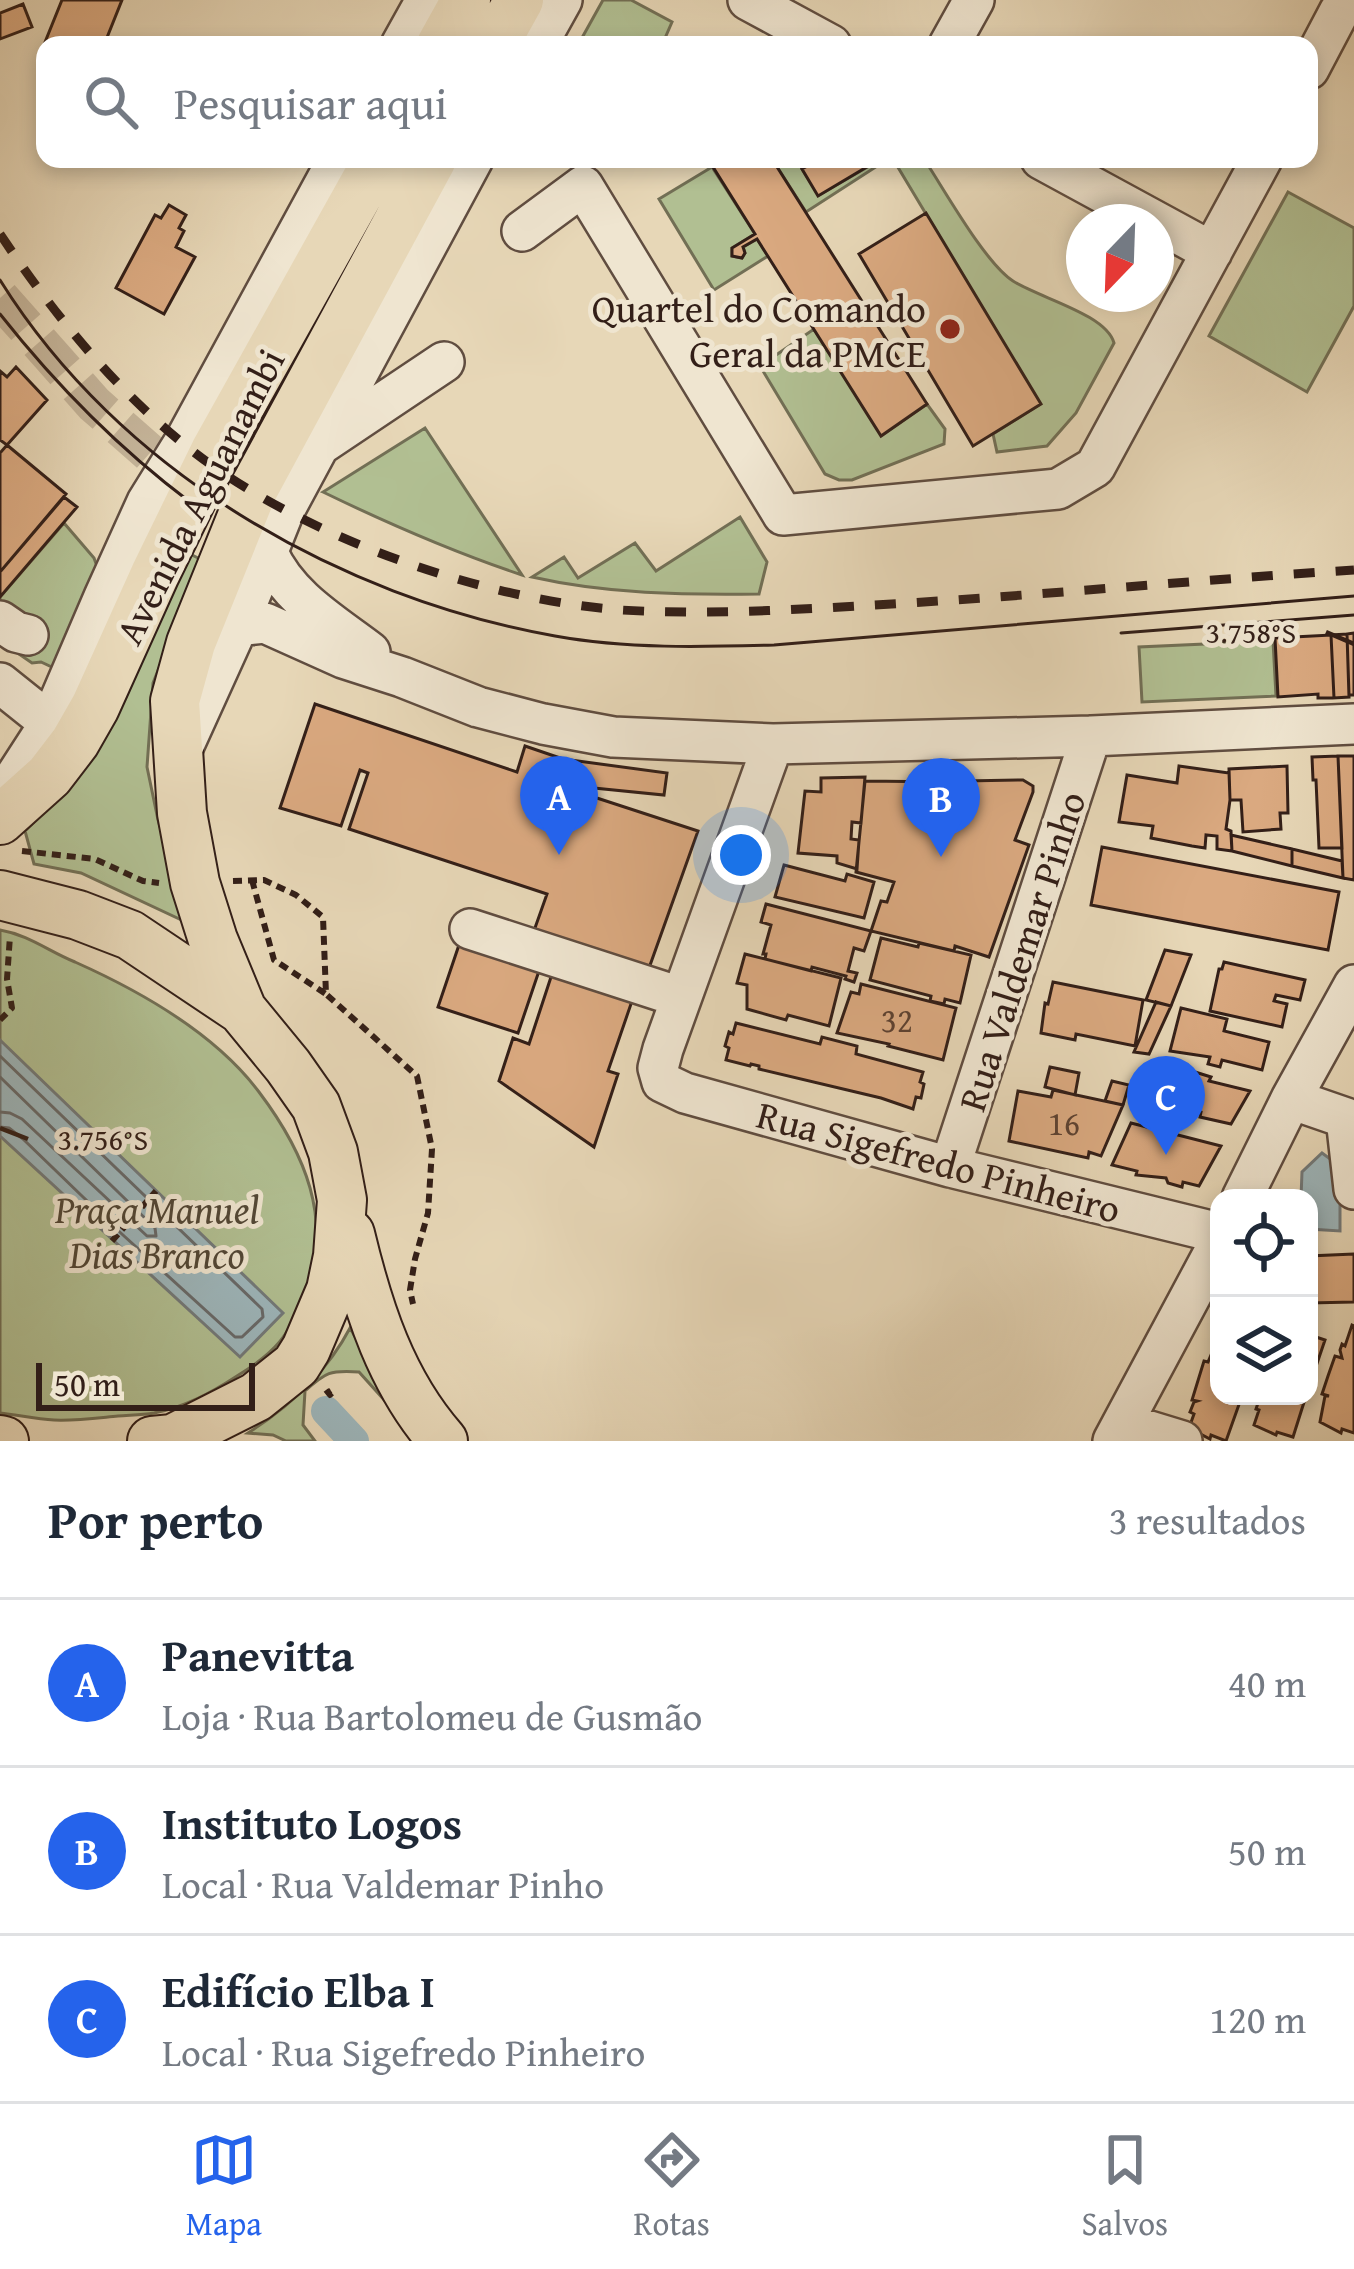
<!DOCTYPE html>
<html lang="pt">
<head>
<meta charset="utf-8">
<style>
  :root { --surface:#fff; --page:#f2f2f3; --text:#1f2937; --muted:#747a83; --line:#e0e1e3; --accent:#2563eb }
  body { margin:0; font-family:"Gentium Book Plus",serif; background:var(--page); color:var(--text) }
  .controls { position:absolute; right:36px; bottom:36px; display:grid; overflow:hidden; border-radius:24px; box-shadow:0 6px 18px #0003 }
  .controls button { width:108px; height:108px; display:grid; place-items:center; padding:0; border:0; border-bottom:3px solid var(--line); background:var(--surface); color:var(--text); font:60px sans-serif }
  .compass { position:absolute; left:1066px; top:204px; width:108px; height:108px; border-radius:50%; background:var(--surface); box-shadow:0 6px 18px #0003; rotate:203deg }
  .scale { position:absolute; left:36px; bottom:30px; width:219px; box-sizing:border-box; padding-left:12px; border:6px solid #331f18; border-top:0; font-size:33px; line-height:42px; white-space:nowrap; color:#331f18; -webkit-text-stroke:9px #efe5d0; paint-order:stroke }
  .you { position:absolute; left:741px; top:855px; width:42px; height:42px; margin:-30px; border:9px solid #fff; border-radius:50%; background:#1a73e8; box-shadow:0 0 0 18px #1a73e833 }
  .badge { display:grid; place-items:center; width:78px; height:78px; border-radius:50%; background:var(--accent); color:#fff; font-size:39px; font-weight:700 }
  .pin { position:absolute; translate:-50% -99px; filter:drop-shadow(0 3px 6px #0008) }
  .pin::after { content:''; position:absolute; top:63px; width:42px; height:36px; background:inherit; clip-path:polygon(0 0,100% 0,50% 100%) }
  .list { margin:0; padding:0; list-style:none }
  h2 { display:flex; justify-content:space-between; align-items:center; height:156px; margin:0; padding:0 48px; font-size:51px }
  h2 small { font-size:39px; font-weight:400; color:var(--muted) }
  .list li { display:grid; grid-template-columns:78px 1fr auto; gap:36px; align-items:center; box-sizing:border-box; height:168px; padding:0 48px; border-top:3px solid var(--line) }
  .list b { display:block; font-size:45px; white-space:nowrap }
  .list p { margin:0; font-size:39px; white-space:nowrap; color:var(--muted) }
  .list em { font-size:39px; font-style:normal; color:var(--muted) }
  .icon { flex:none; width:66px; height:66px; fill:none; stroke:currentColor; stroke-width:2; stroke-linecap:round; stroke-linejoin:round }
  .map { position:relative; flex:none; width:1354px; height:1441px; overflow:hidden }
  .search { position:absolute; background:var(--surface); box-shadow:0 6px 18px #0003; left:36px; right:36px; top:36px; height:132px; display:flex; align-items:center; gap:30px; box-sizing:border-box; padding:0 42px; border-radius:24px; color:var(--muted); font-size:45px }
  .sheet { height:660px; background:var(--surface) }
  nav { display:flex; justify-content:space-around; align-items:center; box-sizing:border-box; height:168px; border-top:3px solid var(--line); background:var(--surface); font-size:33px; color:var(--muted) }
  nav a { display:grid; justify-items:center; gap:6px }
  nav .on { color:var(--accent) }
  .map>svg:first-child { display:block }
</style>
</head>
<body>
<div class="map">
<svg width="1354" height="1441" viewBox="0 0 1354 1441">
  <rect width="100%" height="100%" fill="#e7d7b7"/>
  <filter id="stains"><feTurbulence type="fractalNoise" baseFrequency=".00167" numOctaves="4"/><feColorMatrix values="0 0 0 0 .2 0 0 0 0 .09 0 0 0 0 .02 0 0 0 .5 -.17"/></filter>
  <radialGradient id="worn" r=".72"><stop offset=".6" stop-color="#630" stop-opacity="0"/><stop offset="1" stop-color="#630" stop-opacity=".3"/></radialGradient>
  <path fill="#b1bf92" stroke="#726f55" stroke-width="3" d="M603,0H631L672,22L662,45H578Z
    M772,159H820L802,169L819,195L869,166L866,159H888L806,212Z
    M893,159H924C944,189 985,263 1013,281C1039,298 1106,314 1114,343L1076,413L1047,446L997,452L993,434L1040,404Z
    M712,167L755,234L732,248V256L742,258L745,253L743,247L757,239L768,256L714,290L659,199Z
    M1288,192L1354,228V306L1307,392L1209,336Z
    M814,329L882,435L927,404L945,429L944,444L852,480H839L825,474L760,366Z
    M425,428L522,575C453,552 389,524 323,492Z
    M740,517L767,562L759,594C683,595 607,594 532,577L564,557L578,578L635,543L656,571Z
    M64,523L94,558L98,569L54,668L41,662L32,663L0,641V597Z
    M188,553L202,560L153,683L147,767L158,820L188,923L81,873L34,864L25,831L58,798L101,745L126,697Z
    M1273,641L1276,696L1142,702L1139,647Z
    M0,930C29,935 48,951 75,962C140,991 215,1033 259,1092C305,1153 334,1220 305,1295C288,1337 276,1352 237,1376C211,1393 185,1407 154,1413C142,1415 130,1415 118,1416C97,1418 75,1421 54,1420C36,1419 18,1415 0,1413Z
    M350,1328L404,1422L359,1372C330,1370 326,1372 305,1391L303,1425L315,1441H286L273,1435L248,1433C290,1406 327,1372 350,1328Z"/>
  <path fill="#9db6bb" stroke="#737a7a" stroke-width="3" d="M0,1040L283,1313L240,1357L0,1136Z
    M1322,1153L1340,1166V1231L1309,1229V1198H1301L1302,1172Z"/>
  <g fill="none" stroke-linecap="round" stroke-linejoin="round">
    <path stroke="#686a6a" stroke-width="3" d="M0,1056L262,1309L263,1317L242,1337H235L112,1225L23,1139L9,1128L0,1127
      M0,1077L155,1228L156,1236H147L22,1119L10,1113L0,1112"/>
    <path stroke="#9db6bb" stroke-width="30" d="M326,1411L354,1441"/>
  </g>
  <path fill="#daa980" stroke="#331f18" stroke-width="3" d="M62,0H122L104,45H45V59L39,57Z
    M23,4L32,27L0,39V13Z
    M708,159H772L927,404L881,436L757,239L743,247L745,253L742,258L732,256V248L755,234Z
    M820,159H866L870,165L818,196L802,169Z
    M169,205L186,215L179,228L184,231L176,247L195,257L164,314L116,288L155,215L161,218Z
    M926,213L1041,404L973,446L859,254Z
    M16,367L47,400L7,445L0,440V371L7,377Z
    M7,445L66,494L0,572V453Z
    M64,497L77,507L0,597V572Z
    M1354,633V695H1349L1347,634Z
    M1347,634L1349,697L1334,698L1331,635Z
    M1331,635L1334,698H1318V694L1278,697L1275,638Z
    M315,704L517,772L525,746L563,759L667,773L664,795L554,784L698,831L644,982L530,942L547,894L349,829L368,773L360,770L341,826L280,808Z
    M1338,756L1342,848H1319L1316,780H1313L1312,757Z
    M1338,756H1354V880L1343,878Z
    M1179,766L1229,773L1230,800L1226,829L1231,831L1232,851L1217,849V836L1206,835L1205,848L1192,846L1151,838L1153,826L1119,822L1127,775L1177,783Z
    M1287,766L1288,813H1280L1281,829L1243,832L1241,800H1230L1229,769Z
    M865,777L861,823L852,822L851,839L859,840L857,869L837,863V856L798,853L805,791L821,792V778Z
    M1023,780L1033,786V792L1015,840L1029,845L989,957L955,946L954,951L871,931L881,901L887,902L894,882L856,872L865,781L950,782L959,786L964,781Z
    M1231,835L1292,849V866L1232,851Z
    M1102,847L1339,892L1328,950L1091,905Z
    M1292,849L1342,861L1343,878L1292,866Z
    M784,865L845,881L847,874L874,882L864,918L775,897Z
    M766,904L871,931L864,951L854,948L848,971L857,973L854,982L845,979L846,976L812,967L811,971L765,959L766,954H763L771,925L761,922Z
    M881,938L918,947L919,943L971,955L960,1003L945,999L944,1004L930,1001L931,996L870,980Z
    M460,942L540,968L518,1033L438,1007Z
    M1165,950L1191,955L1171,1006L1146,1000Z
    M745,954L841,978L829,1026L788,1015L786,1020L747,1009V985L737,983Z
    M1224,962L1305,980L1300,1000L1276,995L1274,1001L1287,1004L1282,1027L1210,1011L1219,969H1222Z
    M552,974L632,1001L608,1071L618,1074L594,1147L499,1081L513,1038L529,1044Z
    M1053,982L1143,1000L1135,1046L1076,1034L1075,1040L1041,1033L1045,1003L1048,1004Z
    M861,984L956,1008L943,1060L888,1046L889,1044L837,1033L851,992L859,994Z
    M1156,1002L1171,1006L1149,1054L1134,1052Z
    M1181,1008L1227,1019L1224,1031L1269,1042L1262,1070L1222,1060L1220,1067L1208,1064L1210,1057L1170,1051Z
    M736,1023L820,1044L822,1037L857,1046L856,1054L923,1072L920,1082L924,1084L921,1098L916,1097L913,1109L881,1098L759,1069V1066L751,1064L750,1066L726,1060L729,1048L725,1046L729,1032L733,1034Z
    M1050,1067L1079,1073L1075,1095L1045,1087Z
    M1155,1067L1194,1077L1195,1072L1211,1077L1209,1081L1250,1091L1231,1124L1200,1117L1201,1112L1191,1109L1190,1115L1139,1102Z
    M1112,1081L1129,1085L1123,1105L1105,1101Z
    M1053,1090L1123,1105L1101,1156L1089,1152L1088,1158L1009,1141L1018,1091L1051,1097Z
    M1131,1123L1221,1146L1199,1186L1183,1182L1182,1187L1168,1183L1166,1178L1136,1175L1137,1171L1112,1165Z
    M1354,1254V1302L1309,1303V1256Z
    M1352,1325L1354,1326V1433L1342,1429L1341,1433L1320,1422L1325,1396H1329L1322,1394L1328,1376L1335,1356L1342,1358L1340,1350L1342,1344L1345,1346Z
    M1309,1332L1310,1335L1325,1340L1309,1387Z
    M1219,1336V1396H1242L1226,1441L1211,1435L1210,1439L1189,1428L1194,1414L1190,1412L1194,1402L1197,1401L1192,1400L1204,1361L1208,1362Z
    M1257,1396H1306L1293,1437L1277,1432L1276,1435L1254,1425L1259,1410L1256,1409L1260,1397Z"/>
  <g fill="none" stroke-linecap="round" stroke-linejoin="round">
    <path stroke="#c3b297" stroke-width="39" stroke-dasharray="39 20" stroke-linecap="butt" d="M0,298L94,404L168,469"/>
    <defs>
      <path id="minor" d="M748,0L831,45
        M401,45L426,0
        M537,45L562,0
        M949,45L974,0
        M1309,69L1339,12L1351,0
        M1041,159L1212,252
        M522,231L583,186L783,515L1058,489L1095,467L1262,159
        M323,443L444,362
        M268,553C288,598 332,623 370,652
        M0,621L16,632L28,635
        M238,626L265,623L343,658L402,677L478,707L543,724L613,737L773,744L1091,736L1354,724
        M0,683L50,723
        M773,744L663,1049L658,1068L662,1082L685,1093L950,1167L1219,1233
        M179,756L238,626L284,511L473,159
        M1,819L17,774L50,723L104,597L147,502L183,444L338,159
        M470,929L680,997
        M1291,1099L1346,1118L1354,1189
        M950,1167L1091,736
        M1242,1198L1291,1099L1354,985
        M1123,1423L1182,1441
        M1113,1441L1219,1243"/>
      <path id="major" d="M441,45L466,0
        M494,45L519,0
        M0,820L49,776L75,742L95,707L155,574L215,451L378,159
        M0,895L78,915L130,935L242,1010L288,1066L316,1106L333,1152L342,1200L338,1256L331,1290L306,1349L296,1365L256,1397L173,1439L152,1441
        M242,1010L213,940L195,883L182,813L175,701L191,643L252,492L432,159
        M350,1234C368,1309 391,1382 443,1441
        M0,1440L4,1441"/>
    </defs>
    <use href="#minor" stroke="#604d40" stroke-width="44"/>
    <use href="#major" stroke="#331f18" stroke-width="52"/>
    <path stroke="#331f18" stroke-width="6" stroke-dasharray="9 6" stroke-linecap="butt" d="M22,851L95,859L143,881L159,883
      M252,880L274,960L326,994
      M233,881L264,880L296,895L323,917L326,994L417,1076L432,1149L428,1213L415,1259L410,1290L413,1304
      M0,1020L12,1008L7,979L10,936
      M112,1241L156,1191
      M326,1390L330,1395L333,1392L330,1390L329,1392L331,1391"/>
    <use href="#minor" stroke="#efe5d0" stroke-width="39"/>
    <use href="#major" stroke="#e7d7b7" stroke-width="48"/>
    <path stroke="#331f18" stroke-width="3" d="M0,280C119,471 337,597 555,636C627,649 701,647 774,645L1354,596
      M0,314C56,385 117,447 190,502
      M1121,633L1354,615"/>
    <path stroke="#331f18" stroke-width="9" stroke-dasharray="21 21" stroke-linecap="butt" d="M0,234C52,312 112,386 185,445C296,535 478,599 621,610C705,615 790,610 874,605C1035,596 1194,580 1354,570"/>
  </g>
  <path fill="none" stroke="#331f18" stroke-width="4.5" d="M1326,632L1354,644M0,1128L28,1139"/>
  <circle fill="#8f2418" stroke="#efe5d0" stroke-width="4.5" cx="950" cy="329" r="12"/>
  <g text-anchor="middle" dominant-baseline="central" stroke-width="10" stroke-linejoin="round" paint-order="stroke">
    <g font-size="33" fill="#5d4232">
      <text x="897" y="1020">32</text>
      <text x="1064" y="1123">16</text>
    </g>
    <g font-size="39" fill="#331f18" stroke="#efe5d0" text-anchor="end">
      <text x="926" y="307">Quartel do Comando<tspan x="926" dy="45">Geral da PMCE</tspan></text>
    </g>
    <g font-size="39" fill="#331f18" stroke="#efe5d0">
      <text transform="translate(199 496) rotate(-63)">Avenida Aguanambi</text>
      <text transform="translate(1021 951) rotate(-72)">Rua Valdemar Pinho</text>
      <text transform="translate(939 1161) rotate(15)">Rua Sigefredo Pinheiro</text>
    </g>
    <g font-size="39" font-style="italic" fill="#524736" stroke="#efe5d0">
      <text x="157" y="1208">Praça Manuel<tspan x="157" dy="45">Dias Branco</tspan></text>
    </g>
  </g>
  <g font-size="30" text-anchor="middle" fill="#331f18" stroke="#efe5d0" stroke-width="10" stroke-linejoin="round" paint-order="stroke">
    <text x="1251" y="643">3.758°S</text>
    <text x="103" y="1150">3.756°S</text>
  </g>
  <rect width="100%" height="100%" filter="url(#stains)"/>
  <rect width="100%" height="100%" fill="url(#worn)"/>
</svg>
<div class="controls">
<button><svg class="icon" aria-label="locate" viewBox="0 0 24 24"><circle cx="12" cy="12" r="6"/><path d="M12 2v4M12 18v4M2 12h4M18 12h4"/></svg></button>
<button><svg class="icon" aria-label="layers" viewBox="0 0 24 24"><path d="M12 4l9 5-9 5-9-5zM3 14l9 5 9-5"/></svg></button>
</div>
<svg class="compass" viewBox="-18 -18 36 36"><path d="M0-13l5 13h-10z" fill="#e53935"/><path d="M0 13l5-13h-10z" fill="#747a83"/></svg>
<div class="scale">50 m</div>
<div class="you"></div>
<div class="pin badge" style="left:559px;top:855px">A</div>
<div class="pin badge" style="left:941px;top:857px">B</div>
<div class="pin badge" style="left:1166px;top:1155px">C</div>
<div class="search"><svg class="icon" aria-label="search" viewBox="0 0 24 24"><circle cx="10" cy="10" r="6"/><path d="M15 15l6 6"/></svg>Pesquisar aqui</div>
</div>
<section class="sheet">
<h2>Por perto<small>3 resultados</small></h2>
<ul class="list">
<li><span class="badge">A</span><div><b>Panevitta</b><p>Loja · Rua Bartolomeu de Gusmão</p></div><em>40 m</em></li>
<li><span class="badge">B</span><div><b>Instituto Logos</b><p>Local · Rua Valdemar Pinho</p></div><em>50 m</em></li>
<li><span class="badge">C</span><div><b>Edifício Elba I</b><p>Local · Rua Sigefredo Pinheiro</p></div><em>120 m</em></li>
</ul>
</section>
<nav>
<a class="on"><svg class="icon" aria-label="map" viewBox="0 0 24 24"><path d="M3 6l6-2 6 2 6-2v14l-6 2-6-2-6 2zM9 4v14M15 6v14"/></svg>Mapa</a>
<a><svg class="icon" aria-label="directions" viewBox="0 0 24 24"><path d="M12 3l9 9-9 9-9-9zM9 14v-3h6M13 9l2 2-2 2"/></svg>Rotas</a>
<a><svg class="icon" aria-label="saved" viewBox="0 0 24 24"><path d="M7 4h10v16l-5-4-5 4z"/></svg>Salvos</a>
</nav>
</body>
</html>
